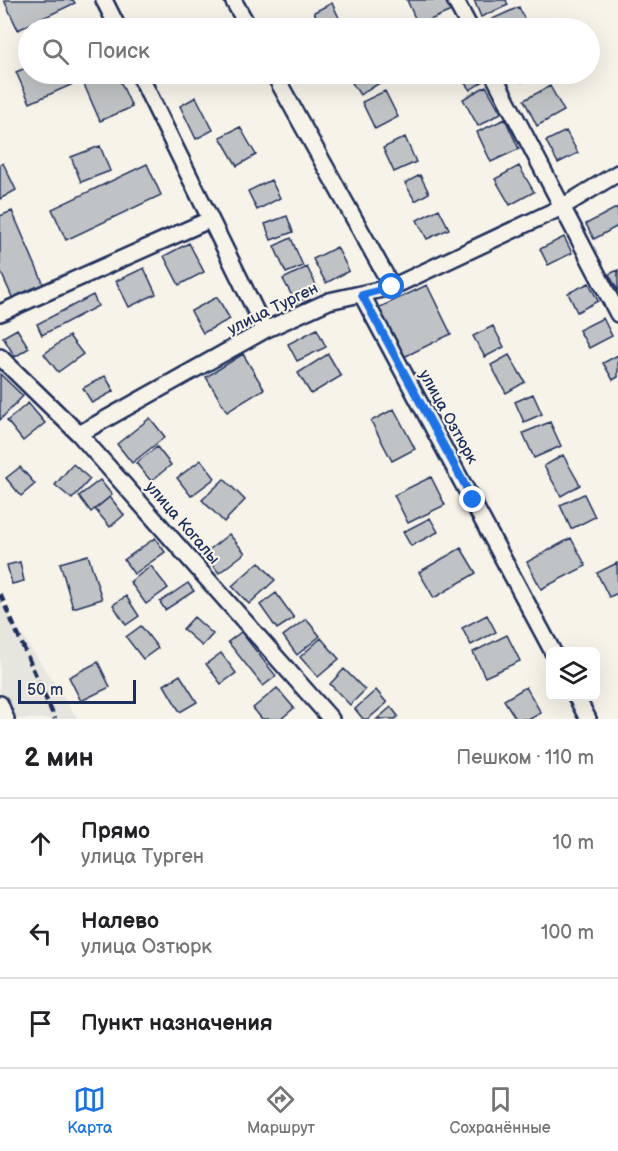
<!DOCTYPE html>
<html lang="ru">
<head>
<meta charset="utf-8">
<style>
  :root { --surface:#fff; --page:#f6f6f6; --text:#202124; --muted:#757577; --line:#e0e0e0; --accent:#1a73e8 }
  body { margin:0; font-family:"Balsamiq Sans",sans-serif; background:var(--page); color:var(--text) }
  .controls { position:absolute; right:18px; bottom:18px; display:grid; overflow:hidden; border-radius:9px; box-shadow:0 6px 24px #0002 }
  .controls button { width:54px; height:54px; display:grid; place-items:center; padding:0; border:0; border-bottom:2px solid var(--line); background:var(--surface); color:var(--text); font:30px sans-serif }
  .scale { position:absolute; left:18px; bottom:15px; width:118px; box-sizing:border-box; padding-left:6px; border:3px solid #1b2f5e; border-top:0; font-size:16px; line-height:21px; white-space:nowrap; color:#1b2f5e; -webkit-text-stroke:4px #f7f3e8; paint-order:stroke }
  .stop { position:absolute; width:18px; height:18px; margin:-14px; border:4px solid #1a73e8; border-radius:50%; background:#fff }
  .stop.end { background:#1a73e8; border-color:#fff; box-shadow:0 2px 6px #0008 }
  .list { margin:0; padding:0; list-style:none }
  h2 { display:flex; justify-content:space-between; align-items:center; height:78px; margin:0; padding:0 24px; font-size:26px }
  h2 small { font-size:20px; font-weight:400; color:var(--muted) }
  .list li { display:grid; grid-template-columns:39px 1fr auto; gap:18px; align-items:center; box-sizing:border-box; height:90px; padding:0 24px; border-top:2px solid var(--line) }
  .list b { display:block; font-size:22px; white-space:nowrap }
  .list p { margin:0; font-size:20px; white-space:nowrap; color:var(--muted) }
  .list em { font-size:20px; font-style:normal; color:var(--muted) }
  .icon { flex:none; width:33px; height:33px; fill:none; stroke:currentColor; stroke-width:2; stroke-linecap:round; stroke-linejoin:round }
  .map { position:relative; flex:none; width:618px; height:719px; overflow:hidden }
  .search { position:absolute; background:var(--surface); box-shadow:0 6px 24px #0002; left:18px; right:18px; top:18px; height:66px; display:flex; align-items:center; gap:15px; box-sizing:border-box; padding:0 21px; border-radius:33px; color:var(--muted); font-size:22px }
  .sheet { height:348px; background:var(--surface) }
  nav { display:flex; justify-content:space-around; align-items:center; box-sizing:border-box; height:84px; border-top:2px solid var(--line); background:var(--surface); font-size:16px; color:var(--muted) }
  nav a { display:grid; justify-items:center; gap:3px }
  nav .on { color:var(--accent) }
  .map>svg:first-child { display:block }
</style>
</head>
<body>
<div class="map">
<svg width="618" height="719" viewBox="0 0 618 719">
  <rect width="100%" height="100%" fill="#f7f3e8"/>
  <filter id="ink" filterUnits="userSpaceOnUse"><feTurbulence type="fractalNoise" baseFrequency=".0167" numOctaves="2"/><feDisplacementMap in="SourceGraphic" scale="12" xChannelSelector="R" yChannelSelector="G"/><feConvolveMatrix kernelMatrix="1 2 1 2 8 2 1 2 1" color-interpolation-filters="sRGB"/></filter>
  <g filter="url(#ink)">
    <path fill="#e6e5de" d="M0,602L78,719H0Z"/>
    <path fill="#c0c3c5" stroke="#1b2f5e" stroke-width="1.5" d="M4,0H73L75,3L18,30Z
      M407,0H446L451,11L418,25Z
      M474,0H506L508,5L481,17Z
      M332,3L341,22L322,28L314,12Z
      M519,7L526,23L513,28H492L488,21Z
      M28,67V74H117L132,107L100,121L82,80L30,103L16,72Z
      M350,74H378L383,81L360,95L347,75Z
      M458,74H481L485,80L470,90Z
      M517,74H539L522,82Z
      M486,86L501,113L478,126L463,99Z
      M550,86L564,111L537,126L524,100Z
      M385,91L398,117L375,129L362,102Z
      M196,97L213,130L196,139L180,106Z
      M505,119L519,149L491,162L477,132Z
      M240,127L256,155L237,166L220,137Z
      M566,131L578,153L558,163L546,141Z
      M405,137L416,162L394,172L383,148Z
      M100,146L110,171L81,182L71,157Z
      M3,163L16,190L0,199V165Z
      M147,164L161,195L66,240L52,209Z
      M519,166L534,192L510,205L495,179Z
      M420,175L429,193L415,201L405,183Z
      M271,180L280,198L257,210L248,191Z
      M618,207V226L594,239L586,224Z
      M439,209L449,229L427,239L417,220Z
      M12,211L44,285L13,299L0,270V216Z
      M287,216L293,232L271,240L265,224Z
      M564,237L572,253L548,265L540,249Z
      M291,238L303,266L286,273L274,246Z
      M189,243L204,272L179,285L164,256Z
      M337,247L349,271L326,283L313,259Z
      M307,267L319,291L296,303L283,279Z
      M144,268L156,294L129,307L116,281Z
      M618,270V291L609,274Z
      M589,283L598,301L577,312L568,293Z
      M427,285L451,334L402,358L378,308Z
      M93,295L98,306L42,335L37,324Z
      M217,297L230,319L203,333L191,311Z
      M603,318L612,336L589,348L579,330Z
      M493,326L504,347L485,357L473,336Z
      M17,329L29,348L15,357L3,337Z
      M317,329L326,347L297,361L288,344Z
      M69,336L83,354L58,372L44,354Z
      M243,354L264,389L227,412L206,377Z
      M328,354L341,376L311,394L298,373Z
      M509,355L525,382L506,393L491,365Z
      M618,355V377L613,380L603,363Z
      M0,374L23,396L0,420Z
      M105,376L114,391L92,403L83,388Z
      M533,394L542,414L524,422L515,402Z
      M28,403L45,423L23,441L7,421Z
      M394,409L415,449L392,461L371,421Z
      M150,418L165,437L132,463L117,444Z
      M550,422L561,446L534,458L523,433Z
      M157,447L171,465L151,481L136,463Z
      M563,455L580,485L561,496L544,466Z
      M201,460L215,478L191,496L177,478Z
      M73,464L90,479L72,499L55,485Z
      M20,467L35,484L21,496L6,478Z
      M431,477L445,505L408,523L394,495Z
      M224,479L245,500L224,522L202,500Z
      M100,480L112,495L91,512L79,496Z
      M584,494L595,517L571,529L560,505Z
      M110,497L124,515L110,527L95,509Z
      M430,518L438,532L411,546L403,532Z
      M229,534L245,553L219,573L204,554Z
      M155,538L165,552L134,574L124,560Z
      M571,538L586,566L541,589L527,562Z
      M461,548L476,573L434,598L419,572Z
      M88,555L102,599L73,608L60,563Z
      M20,562L24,581L12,584L7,565Z
      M259,562L275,580L249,604L232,586Z
      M617,563L618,593L609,597L597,573Z
      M151,566L168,588L146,604L130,582Z
      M188,583L194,591L165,610L160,602Z
      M276,593L294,618L277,629L260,605Z
      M126,596L139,616L126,625L113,605Z
      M487,615L496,632L471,645L462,628Z
      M194,617L213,634L202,646L183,629Z
      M306,619L320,636L297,655L283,636Z
      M141,626L158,648L143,659L126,637Z
      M241,632L276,676L263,686L228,642Z
      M507,635L520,661L485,677L473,652Z
      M321,638L339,659L318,677L300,657Z
      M221,653L236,673L221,684L206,664Z
      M98,662L110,687L81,701L69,677Z
      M344,669L365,690L350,705L330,684Z
      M180,675L197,702L180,712L164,685Z
      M526,687L541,713L530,719H516L504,700Z
      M277,688L294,708L281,719H262L253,708Z
      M376,690L387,703L368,719H363L355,709Z
      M391,707L398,716L395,719H377Z"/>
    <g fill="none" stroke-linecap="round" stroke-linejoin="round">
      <defs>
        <path id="minor" d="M104,0L118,28
          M233,0L249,28
          M455,0L470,28
          M139,74L265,330
          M274,74L392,287
          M493,74L618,314
          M362,295L553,652
          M0,313L209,220
          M0,357L79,434L331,719
          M79,434L265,330L329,301L392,287L562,207L618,173
          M576,696L588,719
          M0,704L6,719"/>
      </defs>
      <use href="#minor" stroke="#1b2f5e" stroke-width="20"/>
      <use href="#minor" stroke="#f7f3e8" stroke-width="15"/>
      <path stroke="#1b2f5e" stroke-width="4.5" stroke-dasharray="9 4.5" stroke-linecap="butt" d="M0,594L55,719"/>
    </g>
  </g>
  <g fill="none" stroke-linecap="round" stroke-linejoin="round" filter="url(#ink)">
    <path stroke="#1a73e8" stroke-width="8" d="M392,287L362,295L473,500"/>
  </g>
  <g text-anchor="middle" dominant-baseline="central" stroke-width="4.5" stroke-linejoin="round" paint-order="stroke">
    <g font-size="16" fill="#1b2f5e" stroke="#f7f3e8">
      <text transform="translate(273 309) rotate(-26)">улица Турген</text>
      <text transform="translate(448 417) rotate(61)">улица Озтюрк</text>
      <text transform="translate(182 523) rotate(49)">улица Когалы</text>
    </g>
  </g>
</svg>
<div class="controls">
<button><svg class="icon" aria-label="layers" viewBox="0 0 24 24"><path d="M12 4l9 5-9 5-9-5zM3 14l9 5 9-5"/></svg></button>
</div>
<div class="scale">50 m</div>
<div class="stop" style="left:392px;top:287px"></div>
<div class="stop end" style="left:473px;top:500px"></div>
<div class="search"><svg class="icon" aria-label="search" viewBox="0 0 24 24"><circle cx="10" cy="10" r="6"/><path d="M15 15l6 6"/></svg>Поиск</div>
</div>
<section class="sheet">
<h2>2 мин<small>Пешком · 110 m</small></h2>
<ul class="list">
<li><svg class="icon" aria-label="ahead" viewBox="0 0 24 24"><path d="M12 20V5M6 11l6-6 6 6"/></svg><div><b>Прямо</b><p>улица Турген</p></div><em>10 m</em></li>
<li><svg class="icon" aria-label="left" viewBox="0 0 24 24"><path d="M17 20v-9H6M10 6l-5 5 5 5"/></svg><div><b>Налево</b><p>улица Озтюрк</p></div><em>100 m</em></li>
<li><svg class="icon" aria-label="arrive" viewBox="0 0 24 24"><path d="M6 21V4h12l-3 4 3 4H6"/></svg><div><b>Пункт назначения</b></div></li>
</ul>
</section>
<nav>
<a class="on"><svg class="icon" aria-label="map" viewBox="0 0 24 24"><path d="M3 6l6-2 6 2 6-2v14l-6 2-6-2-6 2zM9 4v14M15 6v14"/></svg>Карта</a>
<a><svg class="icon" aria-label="directions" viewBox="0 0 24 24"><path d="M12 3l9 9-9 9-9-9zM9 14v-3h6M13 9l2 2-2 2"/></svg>Маршрут</a>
<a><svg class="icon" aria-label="saved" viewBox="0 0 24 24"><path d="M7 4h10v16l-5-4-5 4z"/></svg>Сохранённые</a>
</nav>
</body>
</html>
